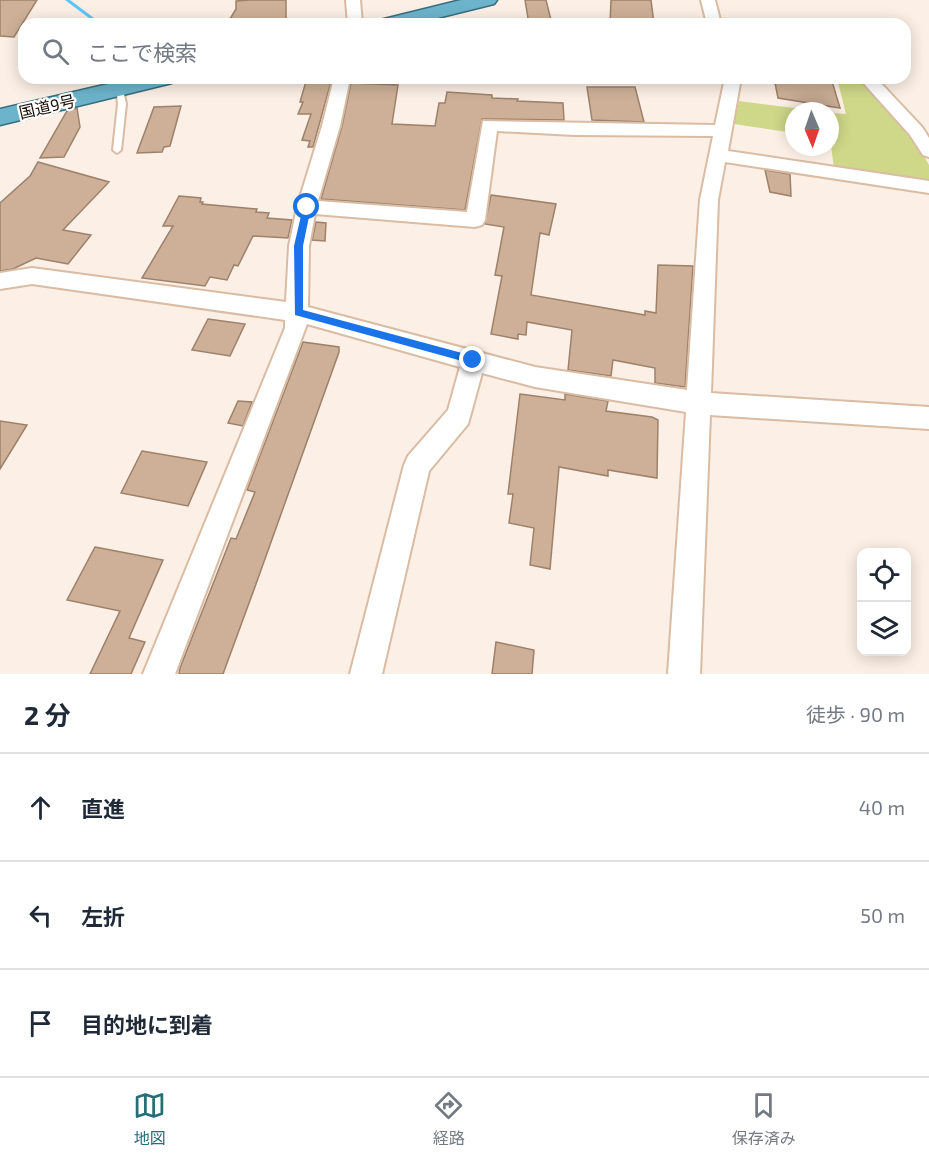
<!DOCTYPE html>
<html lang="ja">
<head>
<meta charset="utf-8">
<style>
  :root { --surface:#fff; --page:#f2f2f3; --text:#1f2937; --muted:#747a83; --line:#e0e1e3; --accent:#256f76 }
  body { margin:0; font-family:"Exo 2","Noto Sans JP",sans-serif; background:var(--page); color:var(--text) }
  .controls { position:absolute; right:18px; bottom:18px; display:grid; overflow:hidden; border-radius:12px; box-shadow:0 3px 15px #0003 }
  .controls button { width:54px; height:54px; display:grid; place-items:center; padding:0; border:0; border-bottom:2px solid var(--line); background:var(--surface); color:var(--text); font:30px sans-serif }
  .compass { position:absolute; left:785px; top:102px; width:54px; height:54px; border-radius:50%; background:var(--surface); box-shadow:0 3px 15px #0003; rotate:178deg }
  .stop { position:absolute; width:18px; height:18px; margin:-14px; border:4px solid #1a73e8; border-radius:50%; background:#fff }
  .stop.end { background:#1a73e8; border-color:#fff; box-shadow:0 2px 6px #0008 }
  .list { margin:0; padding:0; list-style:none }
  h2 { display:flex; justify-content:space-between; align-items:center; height:78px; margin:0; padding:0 24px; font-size:26px }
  h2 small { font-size:20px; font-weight:400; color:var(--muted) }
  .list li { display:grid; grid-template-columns:39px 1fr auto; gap:18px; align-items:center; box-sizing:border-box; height:108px; padding:0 24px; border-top:2px solid var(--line) }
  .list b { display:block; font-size:22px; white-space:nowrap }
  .list em { font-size:20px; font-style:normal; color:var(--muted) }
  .icon { flex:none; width:33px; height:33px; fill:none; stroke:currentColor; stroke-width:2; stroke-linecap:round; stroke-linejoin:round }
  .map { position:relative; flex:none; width:929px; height:674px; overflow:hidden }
  .search { position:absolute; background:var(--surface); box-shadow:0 3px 15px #0003; left:18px; right:18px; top:18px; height:66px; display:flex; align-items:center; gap:15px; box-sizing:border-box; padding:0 21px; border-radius:18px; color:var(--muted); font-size:22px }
  .sheet { height:402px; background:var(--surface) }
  nav { display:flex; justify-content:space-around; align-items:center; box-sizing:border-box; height:84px; border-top:2px solid var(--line); background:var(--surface); font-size:16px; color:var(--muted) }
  nav a { display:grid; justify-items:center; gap:3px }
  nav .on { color:var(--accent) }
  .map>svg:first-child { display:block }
</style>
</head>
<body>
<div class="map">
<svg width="929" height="674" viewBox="0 0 929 674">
  <rect width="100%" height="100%" fill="#fcefe5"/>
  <path fill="#ced888" d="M837,78H857L864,81L914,139L929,165V179L926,181L834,168L830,138V113L846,114Z
    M739,101L818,111H794V133L734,124Z"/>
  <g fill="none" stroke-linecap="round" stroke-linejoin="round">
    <path fill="#5cc4ff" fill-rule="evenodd" d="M65,0H70L102,24H97Z"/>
  </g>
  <path fill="#cdb097" stroke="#9d816a" stroke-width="1.5" d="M0,0H37L14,37L0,36Z
    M250,0H286V22L227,24L236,9V1Z
    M525,0H546L552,24H529Z
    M611,0H651L654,24H610Z
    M307,78H332L313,147H308L310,141L302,140L311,114H298L303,102H300Z
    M774,78H831L840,108L778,98Z
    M351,83L398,85L392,124L435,126L439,103H445L447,92L492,95V98L518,99L517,101L563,103L564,120L482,119L465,210L321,199L342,126Z
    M587,87H635L644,122L592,120Z
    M181,106L170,146L164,147L162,152L137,153L154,107Z
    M77,108L80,127L64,157L40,158L67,111Z
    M38,162L109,182L63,230L91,235L68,264L36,258L13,269L0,271V203L30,176Z
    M765,170L790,174L791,196L770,192Z
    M491,195L556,204L549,235L540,233L531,295L645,315V311L656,313L658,265L693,266L685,387L655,383V368L613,360L611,376L568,370L572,330L527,322L526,335L518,334V339L491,334L502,276L495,275L504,227L485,224Z
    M179,196L201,198L200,202H203L202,204L257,209L256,212L269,213L267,218L292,220L288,238L253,236L238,266L234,265L227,280L210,277L205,286L142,278L173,226H163Z
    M316,222L326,223L325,241L312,240Z
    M208,319L245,324L230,356L192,350Z
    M303,342L339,347V352L256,584L223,674H179L180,668L231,538L236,539L255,492L247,490Z
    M520,394L565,400V394L608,401L606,411L652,417L658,420L657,478L608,470V476L559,467L550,569L530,565L534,528L509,523L513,494H508Z
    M238,401L252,402L243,426L228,423Z
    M0,421L27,425L0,469Z
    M142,451L207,462L188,506L121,493Z
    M95,547L163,560L129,638L145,642L131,674H90L120,611L67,600Z
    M496,642L534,650L532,674H492Z"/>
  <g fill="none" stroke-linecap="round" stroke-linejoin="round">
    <defs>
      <path id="service" d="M116,87L123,89L126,104L121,150L117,153L113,150L118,104Z"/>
      <path id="minor" d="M346,0H360L362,24H348Z
        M701,0H715L721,24H707Z
        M334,78H350L340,126L318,201L467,212L483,121L715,125L725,78H741L728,151L929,181V193L725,162L718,200L711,393L929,407V429L710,415L700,674H668L686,412L535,387L482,373L468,424L429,471L382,674H350L404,465L408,456L448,410L460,367L307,324L175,674H143L285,328V320L32,284L0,289V273L32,268L286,302L289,246L297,207L322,126ZM497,131L574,135L713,136L700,200L687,390L535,367L308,307L309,246L315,214L475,227L482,225L485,220Z
        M859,78H876L922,127L929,138V157L923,155L910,135Z"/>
      <path id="trunk" d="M461,0H497L494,4L413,24H376L380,20Z
        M134,78H176L172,83L0,125V109Z"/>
    </defs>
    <use href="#service" stroke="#d9bca3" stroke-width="4"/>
    <use href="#minor" stroke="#d9bca3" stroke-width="4"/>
    <use href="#trunk" stroke="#386e7e" stroke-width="3"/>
    <use href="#service" fill="#fff" fill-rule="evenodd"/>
    <use href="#minor" fill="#fff" fill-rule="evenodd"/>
    <use href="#trunk" fill="#6cb4cb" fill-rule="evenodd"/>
  </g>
  <path fill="#1a73e8" d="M307,204L311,207L303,246V310L473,356L478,360L477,363L473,364L295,315L294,246L303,207Z"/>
  <g text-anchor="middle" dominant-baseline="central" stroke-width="4.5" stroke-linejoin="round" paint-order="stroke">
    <g font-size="16" fill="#190f07" stroke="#fff">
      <text transform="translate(47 106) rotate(-13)">国道9号</text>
    </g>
  </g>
</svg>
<div class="controls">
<button><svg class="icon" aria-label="locate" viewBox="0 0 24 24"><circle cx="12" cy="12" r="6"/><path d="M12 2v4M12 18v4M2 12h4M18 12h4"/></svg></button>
<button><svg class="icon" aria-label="layers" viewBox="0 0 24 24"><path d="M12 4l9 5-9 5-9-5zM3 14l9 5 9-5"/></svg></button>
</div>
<svg class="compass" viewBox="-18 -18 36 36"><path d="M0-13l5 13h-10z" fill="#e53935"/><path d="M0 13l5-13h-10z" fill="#747a83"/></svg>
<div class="stop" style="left:307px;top:207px"></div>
<div class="stop end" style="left:473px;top:360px"></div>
<div class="search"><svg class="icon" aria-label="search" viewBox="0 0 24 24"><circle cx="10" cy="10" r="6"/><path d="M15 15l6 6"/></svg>ここで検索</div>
</div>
<section class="sheet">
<h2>2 分<small>徒歩 · 90 m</small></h2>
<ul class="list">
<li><svg class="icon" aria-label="ahead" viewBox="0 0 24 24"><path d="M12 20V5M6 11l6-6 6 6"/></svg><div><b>直進</b></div><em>40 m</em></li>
<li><svg class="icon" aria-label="left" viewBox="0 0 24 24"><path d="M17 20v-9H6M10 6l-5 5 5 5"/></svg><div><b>左折</b></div><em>50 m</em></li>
<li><svg class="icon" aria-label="arrive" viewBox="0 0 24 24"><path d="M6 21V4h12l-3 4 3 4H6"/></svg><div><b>目的地に到着</b></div></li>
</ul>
</section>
<nav>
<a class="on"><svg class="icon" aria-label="map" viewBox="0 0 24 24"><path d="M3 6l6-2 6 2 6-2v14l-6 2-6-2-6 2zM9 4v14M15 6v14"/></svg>地図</a>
<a><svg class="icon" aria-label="directions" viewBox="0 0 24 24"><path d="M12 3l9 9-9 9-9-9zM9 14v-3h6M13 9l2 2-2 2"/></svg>経路</a>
<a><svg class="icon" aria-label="saved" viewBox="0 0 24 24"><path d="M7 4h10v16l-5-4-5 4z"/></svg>保存済み</a>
</nav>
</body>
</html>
